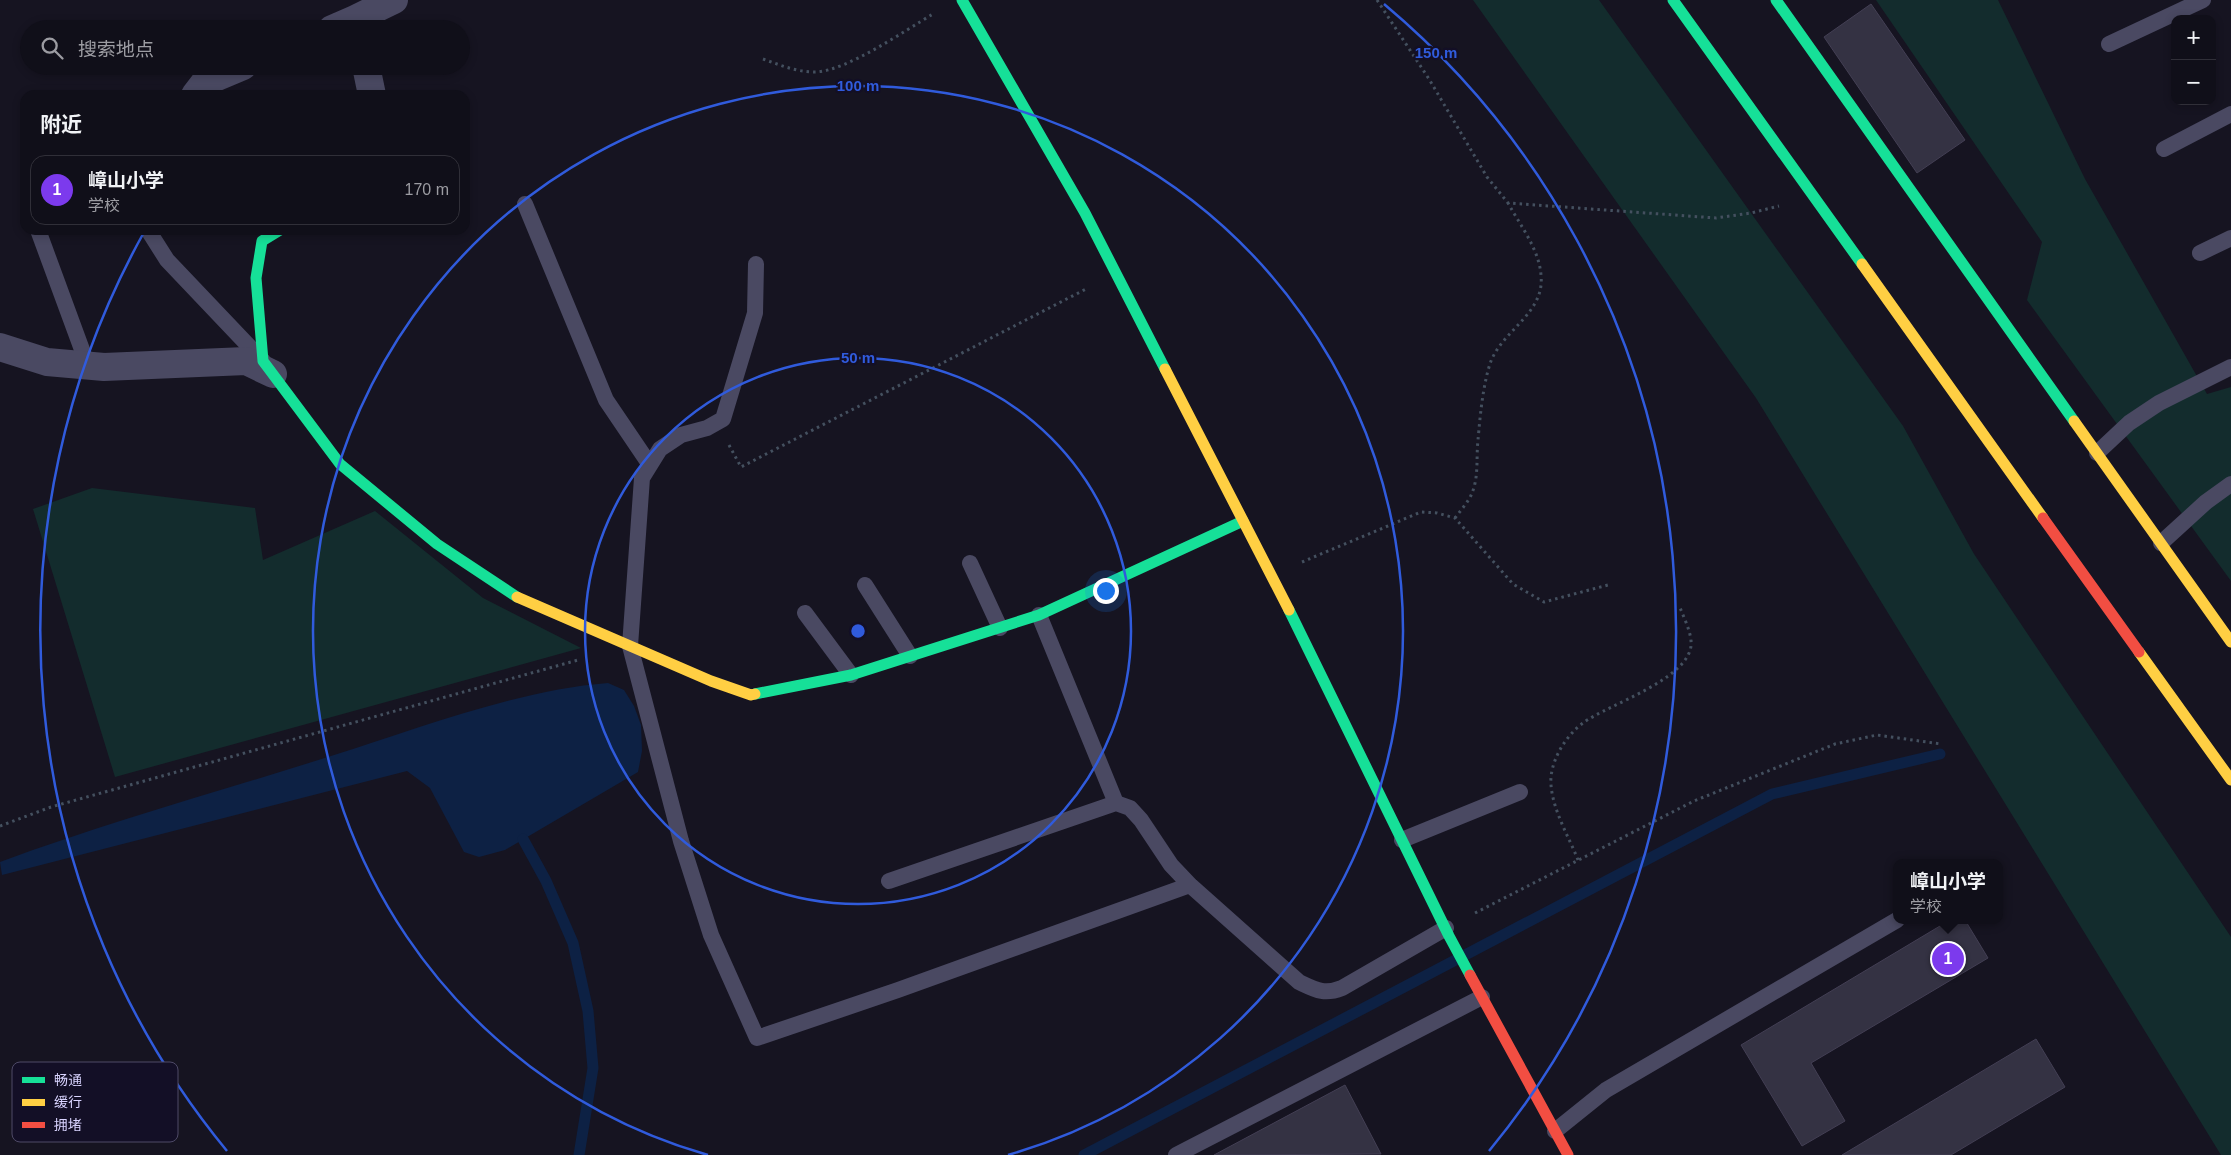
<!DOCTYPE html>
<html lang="zh">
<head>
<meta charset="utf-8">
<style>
  :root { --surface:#100f19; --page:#1e1d26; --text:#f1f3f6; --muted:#9c9ca2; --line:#302f38; --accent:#7c3aed }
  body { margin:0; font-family:Arial,"Noto Sans SC",sans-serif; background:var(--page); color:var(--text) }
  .controls { position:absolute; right:15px; top:15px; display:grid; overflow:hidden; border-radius:10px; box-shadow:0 2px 8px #0003 }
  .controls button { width:45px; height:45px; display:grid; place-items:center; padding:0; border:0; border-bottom:1px solid var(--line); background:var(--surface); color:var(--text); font:25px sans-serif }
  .you { position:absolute; left:1105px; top:590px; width:18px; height:18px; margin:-12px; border:4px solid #fff; border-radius:50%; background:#1a73e8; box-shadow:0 0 0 8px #1a73e833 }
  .badge { display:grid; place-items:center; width:32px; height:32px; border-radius:50%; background:var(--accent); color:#fff; font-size:16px; font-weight:700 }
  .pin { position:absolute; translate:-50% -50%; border:2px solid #fff; box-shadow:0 1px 5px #0006 }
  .popup { position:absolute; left:1893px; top:859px; width:110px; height:65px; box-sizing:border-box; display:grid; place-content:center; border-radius:10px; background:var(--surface); filter:drop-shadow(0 1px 4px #0005); font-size:16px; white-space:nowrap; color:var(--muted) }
  .popup b { font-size:19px; color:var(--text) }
  .popup::after { content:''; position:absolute; left:50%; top:100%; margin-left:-10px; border:10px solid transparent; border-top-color:var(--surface) }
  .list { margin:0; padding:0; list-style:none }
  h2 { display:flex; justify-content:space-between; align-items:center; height:65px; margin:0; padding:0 20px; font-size:21px }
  h2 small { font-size:16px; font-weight:400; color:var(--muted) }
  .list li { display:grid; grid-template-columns:32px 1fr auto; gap:15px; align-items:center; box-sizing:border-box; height:70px; margin:0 10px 10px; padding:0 10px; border:1px solid var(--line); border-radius:15px }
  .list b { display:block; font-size:19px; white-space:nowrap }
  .list p { margin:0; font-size:16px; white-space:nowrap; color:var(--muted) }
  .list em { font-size:16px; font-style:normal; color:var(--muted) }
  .icon { flex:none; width:28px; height:28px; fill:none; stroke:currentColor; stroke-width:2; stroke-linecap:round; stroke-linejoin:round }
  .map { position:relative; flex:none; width:2231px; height:1155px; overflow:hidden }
  .search { position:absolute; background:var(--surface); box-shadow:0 2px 8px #0003; left:20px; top:20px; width:450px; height:55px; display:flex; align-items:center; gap:12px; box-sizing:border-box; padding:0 18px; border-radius:28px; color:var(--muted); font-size:19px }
  .panel { position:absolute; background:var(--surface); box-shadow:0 2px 8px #0003; left:20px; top:90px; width:450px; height:145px; border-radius:15px }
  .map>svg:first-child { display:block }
</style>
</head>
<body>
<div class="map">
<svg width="2231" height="1155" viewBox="0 0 2231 1155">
  <rect width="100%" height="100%" fill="#161421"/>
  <path fill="#132c2d" d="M1473,0H1599L1903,426L1974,554L2231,937V1155H2221L1756,398Z
    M1876,0H1998L2085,179L2207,394L2231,387V581L2027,300L2042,242Z
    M92,488L255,508L263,560L375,511L483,598L581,648L115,777L33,509Z"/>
  <path fill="#0d2144" d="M608,683L624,690L634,706L641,725L642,751L638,772L505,850L479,857L464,852L430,788L407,771L2,875L0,862C108,822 221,791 331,756C418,729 517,690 608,683Z"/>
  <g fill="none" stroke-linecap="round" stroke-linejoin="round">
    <path stroke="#0d2144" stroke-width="11" d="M523,839L546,881L573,943L588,1011L593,1068L579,1155
      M1084,1155L1772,794L1940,754"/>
  </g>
  <path fill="#343243" stroke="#433f54" d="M1871,4L1965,140L1917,173L1824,37Z
    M1950,920H1965L1988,958L1811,1063L1845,1121L1802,1146L1741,1045Z
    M2036,1039L2065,1087L1951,1155H1842Z
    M1345,1085L1381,1154L1214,1155Z"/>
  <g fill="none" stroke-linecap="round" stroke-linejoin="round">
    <path stroke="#44505f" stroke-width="3" stroke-dasharray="2.5 4" stroke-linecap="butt" d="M1377,0L1429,79L1487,177L1508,203L1716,218L1751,213L1779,206
      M763,59C780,65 796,72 815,72C847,71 904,31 933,14
      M729,445L741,467L1086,289
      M1455,518C1461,510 1469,501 1472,493C1479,476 1476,458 1478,440C1480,417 1483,383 1491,361C1504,329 1545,313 1541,275C1539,249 1520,225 1508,203
      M1302,562L1421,512L1437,513L1455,518L1513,584L1544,602L1608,585
      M0,826L51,807L578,660
      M1578,860C1569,837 1553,811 1551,785C1549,763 1565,736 1583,723C1606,705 1695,678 1691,641C1690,629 1683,616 1679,605
      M1475,913L1694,801L1835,744L1877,735L1941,744"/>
    <path stroke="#4a4962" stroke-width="16" d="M2109,44L2203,0
      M2164,149L2231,114
      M525,204L606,400L650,465
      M38,230L88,366
      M148,230L167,260L263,361
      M2200,253L2231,238
      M756,264L755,313L723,419L707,428L681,435L660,449L642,478L630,646L681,841L711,935L757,1038L898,990L1190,885
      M2097,453L2129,423L2159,403L2231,367
      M2161,543L2206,502L2231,484
      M970,563L1000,628
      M865,585L910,656
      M805,613L851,675
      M1039,615L1116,803
      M1402,840L1520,792
      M889,881L1116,803L1130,808L1141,820L1171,865L1190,885L1299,982C1316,990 1324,995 1342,988L1446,928
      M1555,1131L1606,1090L1897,920
      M1176,1155L1482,997"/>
    <path stroke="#4a4962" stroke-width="28" d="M332,29L355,19
      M357,29L355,19L394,0
      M366,66L372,95
      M195,95L205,82L243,66
      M0,347L47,362L104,367L246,361L273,374"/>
    <path stroke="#16e098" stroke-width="11" d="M962,0L1085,213L1165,369
      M1673,0L1862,264
      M1776,0L2074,421
      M280,230L262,241L256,278L263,361L340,464L437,544L517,597
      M1289,610L1449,936L1470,975
      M755,694L851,675L1039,615L1243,521"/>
    <path stroke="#ffcf43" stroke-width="11" d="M1862,264L2043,518
      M1165,369L1289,610
      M2074,421L2231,642
      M517,597L711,681L751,695L755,694
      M2139,652L2231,780"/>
    <path stroke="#f24e42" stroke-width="11" d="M2043,518L2139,652
      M1470,975L1568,1155"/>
  </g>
  <g fill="none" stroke="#305bdc" stroke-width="2.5">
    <circle cx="858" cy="631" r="273"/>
    <path d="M708 1155A545 545 0 1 1 1008 1155"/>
    <path d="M227 1151A818 818 0 0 1 143 234M1384 4A818 818 0 0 1 1489 1151"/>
  </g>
  <rect x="12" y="1062" width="166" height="80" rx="8" fill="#130f26" stroke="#4e4a67" stroke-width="1"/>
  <rect x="22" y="1077" width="23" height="6" fill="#16e098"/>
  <rect x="22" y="1099" width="23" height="7" fill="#ffcf43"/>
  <rect x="22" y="1122" width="23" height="6" fill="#f24e42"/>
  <g font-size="14" fill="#d9d4ff">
    <text x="54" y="1085">畅通</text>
    <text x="54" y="1107">缓行</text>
    <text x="54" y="1130">拥堵</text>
  </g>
  <circle cx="858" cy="631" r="8" fill="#305bdc" stroke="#130f26" stroke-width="2.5"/>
  <g font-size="15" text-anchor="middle" font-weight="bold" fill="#305bdc" stroke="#130f26" stroke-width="4.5" stroke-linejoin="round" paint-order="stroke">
    <text x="1436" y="58">150 m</text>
    <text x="858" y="91">100 m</text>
    <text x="858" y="363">50 m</text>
  </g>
</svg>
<div class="controls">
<button>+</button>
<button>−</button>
</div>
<div class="you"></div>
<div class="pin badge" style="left:1948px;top:959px">1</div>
<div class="popup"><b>嶂山小学</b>学校</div>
<div class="search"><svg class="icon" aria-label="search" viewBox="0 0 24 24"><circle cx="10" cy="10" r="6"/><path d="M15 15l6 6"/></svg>搜索地点</div>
<section class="panel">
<h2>附近<small></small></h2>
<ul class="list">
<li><span class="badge">1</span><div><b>嶂山小学</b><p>学校</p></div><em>170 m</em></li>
</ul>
</section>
</div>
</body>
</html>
